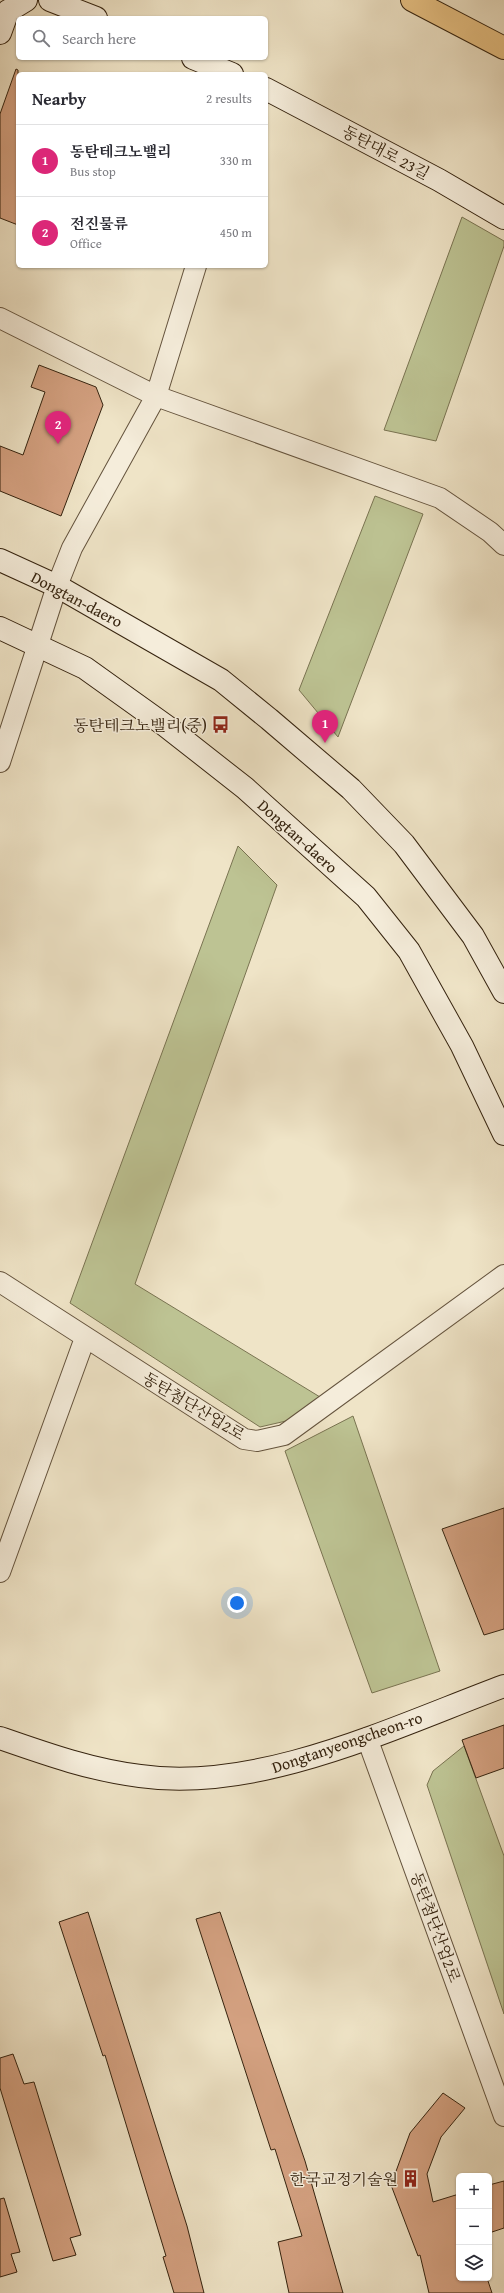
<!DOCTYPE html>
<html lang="en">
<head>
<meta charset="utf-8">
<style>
  :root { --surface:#fff; --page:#f7f7f7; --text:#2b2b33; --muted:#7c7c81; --line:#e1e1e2; --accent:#db2777 }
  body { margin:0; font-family:"Gentium Book Plus","Noto Serif KR",serif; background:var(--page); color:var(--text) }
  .controls { position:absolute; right:12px; bottom:12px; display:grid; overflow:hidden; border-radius:6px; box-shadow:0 1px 3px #0004 }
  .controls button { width:36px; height:36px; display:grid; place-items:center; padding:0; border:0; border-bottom:1px solid var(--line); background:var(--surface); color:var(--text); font:20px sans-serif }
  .you { position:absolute; left:237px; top:1603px; width:14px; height:14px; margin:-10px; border:3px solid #fff; border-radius:50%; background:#1a73e8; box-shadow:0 0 0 6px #1a73e833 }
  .badge { display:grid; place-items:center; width:26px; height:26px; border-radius:50%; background:var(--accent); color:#fff; font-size:13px; font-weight:700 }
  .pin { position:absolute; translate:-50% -33px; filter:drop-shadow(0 1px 2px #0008) }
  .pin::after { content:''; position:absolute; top:21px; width:14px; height:12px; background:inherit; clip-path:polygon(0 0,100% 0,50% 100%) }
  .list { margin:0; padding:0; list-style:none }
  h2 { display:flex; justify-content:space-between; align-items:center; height:52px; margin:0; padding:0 16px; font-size:17px }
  h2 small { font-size:13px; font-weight:400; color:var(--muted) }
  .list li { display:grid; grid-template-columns:26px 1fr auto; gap:12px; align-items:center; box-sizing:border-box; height:72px; padding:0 16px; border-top:1px solid var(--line) }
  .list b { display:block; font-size:15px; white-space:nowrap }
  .list p { margin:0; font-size:13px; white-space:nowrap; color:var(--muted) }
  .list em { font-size:13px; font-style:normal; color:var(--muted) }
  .icon { flex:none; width:22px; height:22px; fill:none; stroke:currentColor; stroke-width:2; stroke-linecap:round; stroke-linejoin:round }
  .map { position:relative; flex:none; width:504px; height:2293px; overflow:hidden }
  .search { position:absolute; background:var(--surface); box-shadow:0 1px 3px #0004; left:16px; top:16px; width:252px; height:44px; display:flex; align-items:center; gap:10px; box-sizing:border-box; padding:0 14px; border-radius:6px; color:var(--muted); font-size:15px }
  .panel { position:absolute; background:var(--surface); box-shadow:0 1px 3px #0004; left:16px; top:72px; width:252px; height:196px; border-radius:6px }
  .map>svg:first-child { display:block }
</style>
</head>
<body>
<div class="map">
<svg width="504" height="2293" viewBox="0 0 504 2293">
  <rect width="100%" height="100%" fill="#efe4c7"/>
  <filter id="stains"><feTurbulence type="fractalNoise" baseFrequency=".005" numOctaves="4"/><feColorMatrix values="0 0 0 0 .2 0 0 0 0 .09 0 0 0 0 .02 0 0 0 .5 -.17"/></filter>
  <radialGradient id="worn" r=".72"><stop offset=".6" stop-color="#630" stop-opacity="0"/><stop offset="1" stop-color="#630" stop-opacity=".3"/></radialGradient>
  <path fill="#bdc393" stroke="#797351" d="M462,217L504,241V246L436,441L384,430Z
    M375,496L423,514L338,737L299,690Z
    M238,846L277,885L135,1284L320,1397L299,1418L260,1427L70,1303Z
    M353,1416L440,1671L372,1693L285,1451Z
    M464,1746L504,1856V2014L427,1785L433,1771Z"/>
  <path fill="#d4a181" stroke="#35230f" d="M16,69L18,70V225L0,218V114Z
    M39,365L96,387L103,405L61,516L0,491V446L23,455L45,392L31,387Z
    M504,1508V1629L484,1635L442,1529Z
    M504,1725V1768L476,1778L462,1740Z
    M88,1912L187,2226L204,2293H174L163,2257L166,2256L105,2055L103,2056L59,1922Z
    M220,1912L305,2161L343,2293H289L278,2242L302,2236L275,2149L271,2150L196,1919Z
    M13,2054L24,2084L34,2082L81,2235L70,2238L76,2255L53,2261L0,2088V2058Z
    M443,2093L465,2108L441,2137L427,2174L433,2202L459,2194V2278H487L492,2293H429L420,2255L418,2256L391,2185L410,2133Z
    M504,2181V2228L489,2233V2185Z
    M4,2198L20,2252L11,2254L17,2272L0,2277V2199Z"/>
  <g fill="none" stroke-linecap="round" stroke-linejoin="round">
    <defs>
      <path id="street" d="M0,318L156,396L440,498L490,532L504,545
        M0,762L57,586L72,548L156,396L196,266
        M0,1282L244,1439L257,1441L284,1435L504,1275
        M0,1572L85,1338
        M367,1738L504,2116"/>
      <path id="secondary" d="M50,0L96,18
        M0,33L8,11L26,0
        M193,58L232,74
        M266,89L439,180L504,218
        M0,560L57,586L221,680L269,719L351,789L404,844L473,936L504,992
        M0,628L85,668L166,726L245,788L366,897L409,951L462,1046L504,1134
        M0,1738C46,1754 91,1770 140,1776C259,1793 394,1727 504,1686"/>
      <path id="highway" d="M412,0L504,48"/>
    </defs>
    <use href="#street" stroke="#64533d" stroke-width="22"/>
    <use href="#secondary" stroke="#35230f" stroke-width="24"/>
    <use href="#highway" stroke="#35230f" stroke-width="24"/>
    <use href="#street" stroke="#f5eddb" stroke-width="20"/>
    <use href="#secondary" stroke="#f5eddb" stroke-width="22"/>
    <use href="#highway" stroke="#e8c284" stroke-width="22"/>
  </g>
  <defs>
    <symbol id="bus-bare" viewBox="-9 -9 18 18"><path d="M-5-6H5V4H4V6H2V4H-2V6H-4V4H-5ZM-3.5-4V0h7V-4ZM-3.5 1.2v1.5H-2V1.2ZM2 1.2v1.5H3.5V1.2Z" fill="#8f2418" stroke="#f5eddb" stroke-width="2.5" paint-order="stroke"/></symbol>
    <symbol id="building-bare" viewBox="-9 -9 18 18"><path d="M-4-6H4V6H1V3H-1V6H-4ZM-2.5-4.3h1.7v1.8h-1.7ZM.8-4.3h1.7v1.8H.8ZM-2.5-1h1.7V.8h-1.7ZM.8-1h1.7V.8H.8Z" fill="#8f2418" stroke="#f5eddb" stroke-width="2.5" paint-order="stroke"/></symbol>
  </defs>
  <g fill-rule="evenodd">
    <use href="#bus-bare" x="208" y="712" width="25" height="25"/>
    <use href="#building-bare" x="398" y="2166" width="25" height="25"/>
  </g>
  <g text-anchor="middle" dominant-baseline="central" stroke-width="3" stroke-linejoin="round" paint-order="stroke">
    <g font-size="16" fill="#35230f" stroke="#f5eddb">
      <text transform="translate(386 152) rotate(28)">동탄대로 23길</text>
      <text transform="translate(77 599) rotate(28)">Dongtan-daero</text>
      <text transform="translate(298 836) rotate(42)">Dongtan-daero</text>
      <text transform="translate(194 1406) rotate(31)">동탄첨단산업2로</text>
      <text transform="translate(347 1742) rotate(-19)">Dongtanyeongcheon-ro</text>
      <text transform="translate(436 1927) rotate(70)">동탄첨단산업2로</text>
    </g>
    <g font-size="16" fill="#35230f" stroke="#f5eddb" text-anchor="end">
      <text x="207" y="725">동탄테크노밸리(중)</text>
      <text x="398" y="2179">한국교정기술원</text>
    </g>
  </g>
  <rect width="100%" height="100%" filter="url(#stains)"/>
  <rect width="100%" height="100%" fill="url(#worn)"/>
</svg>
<div class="controls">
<button>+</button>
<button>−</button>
<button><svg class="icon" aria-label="layers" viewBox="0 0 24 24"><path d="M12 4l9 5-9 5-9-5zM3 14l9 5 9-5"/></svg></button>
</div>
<div class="you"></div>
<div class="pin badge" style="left:325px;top:743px">1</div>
<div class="pin badge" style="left:58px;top:444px">2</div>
<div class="search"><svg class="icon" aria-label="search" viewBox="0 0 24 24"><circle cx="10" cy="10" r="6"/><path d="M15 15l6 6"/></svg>Search here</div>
<section class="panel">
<h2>Nearby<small>2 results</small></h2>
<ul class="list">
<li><span class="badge">1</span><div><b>동탄테크노밸리</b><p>Bus stop</p></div><em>330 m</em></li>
<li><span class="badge">2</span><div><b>전진물류</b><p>Office</p></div><em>450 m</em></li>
</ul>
</section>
</div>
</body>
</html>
